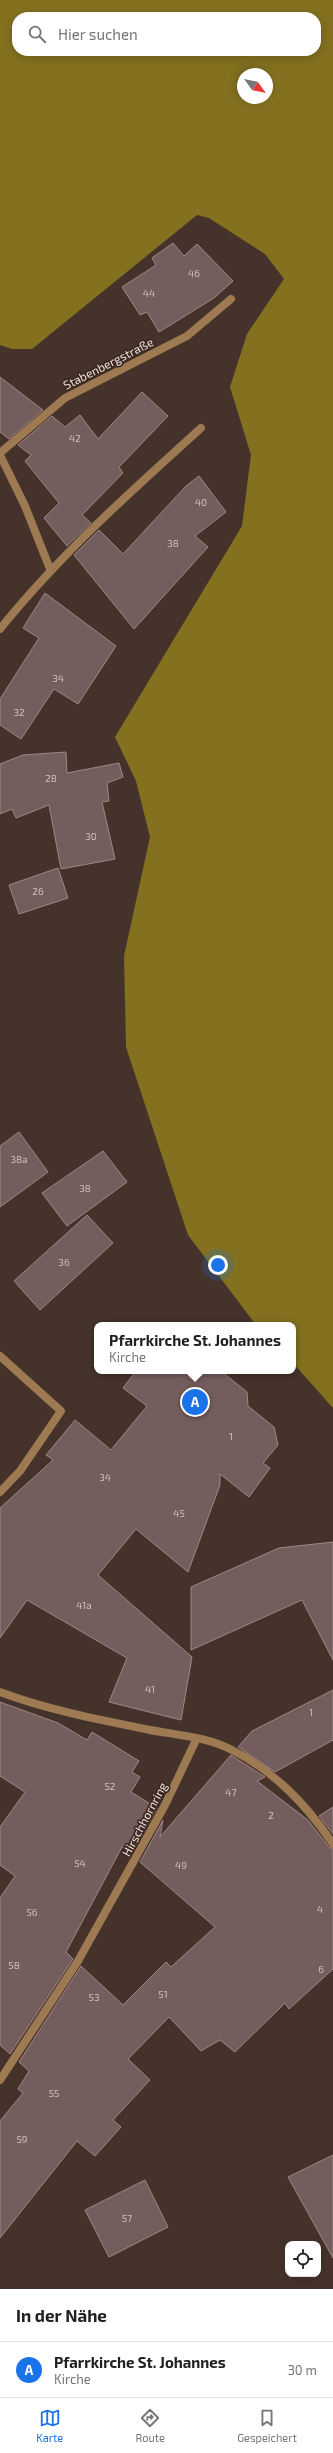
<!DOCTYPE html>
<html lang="de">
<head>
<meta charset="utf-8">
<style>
  :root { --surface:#fff; --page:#f2f2f2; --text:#202124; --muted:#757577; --line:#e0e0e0; --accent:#1a73e8 }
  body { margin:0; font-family:"Exo 2",sans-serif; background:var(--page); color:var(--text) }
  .controls { position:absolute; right:12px; bottom:12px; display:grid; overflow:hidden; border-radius:8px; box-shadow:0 2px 10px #0003 }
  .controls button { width:36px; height:36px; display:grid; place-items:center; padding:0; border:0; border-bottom:1px solid var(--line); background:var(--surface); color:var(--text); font:20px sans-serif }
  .compass { position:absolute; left:237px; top:68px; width:36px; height:36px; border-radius:50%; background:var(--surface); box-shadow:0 2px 10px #0003; rotate:123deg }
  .you { position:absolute; left:218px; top:1265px; width:14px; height:14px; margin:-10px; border:3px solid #fff; border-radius:50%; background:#1a73e8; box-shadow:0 0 0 6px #1a73e833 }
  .badge { display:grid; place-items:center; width:26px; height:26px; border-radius:50%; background:var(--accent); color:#fff; font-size:13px; font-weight:700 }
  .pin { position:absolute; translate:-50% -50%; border:2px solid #fff; box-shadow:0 1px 4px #0006 }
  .popup { position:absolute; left:94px; top:1322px; width:202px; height:52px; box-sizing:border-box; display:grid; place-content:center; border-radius:8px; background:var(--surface); filter:drop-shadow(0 1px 3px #0005); font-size:13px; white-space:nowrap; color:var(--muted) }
  .popup b { font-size:15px; color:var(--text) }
  .popup::after { content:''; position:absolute; left:50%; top:100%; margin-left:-8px; border:8px solid transparent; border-top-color:var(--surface) }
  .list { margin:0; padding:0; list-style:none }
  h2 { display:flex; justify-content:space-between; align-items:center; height:52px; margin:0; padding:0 16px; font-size:17px }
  h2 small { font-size:13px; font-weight:400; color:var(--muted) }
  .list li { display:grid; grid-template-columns:26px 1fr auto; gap:12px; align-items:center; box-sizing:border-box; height:56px; padding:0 16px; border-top:1px solid var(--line) }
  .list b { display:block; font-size:15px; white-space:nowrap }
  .list p { margin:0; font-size:13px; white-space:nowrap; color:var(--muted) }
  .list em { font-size:13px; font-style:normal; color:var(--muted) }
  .icon { flex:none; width:22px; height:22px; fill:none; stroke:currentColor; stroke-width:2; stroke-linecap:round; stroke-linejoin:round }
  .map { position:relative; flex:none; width:333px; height:2289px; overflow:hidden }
  .search { position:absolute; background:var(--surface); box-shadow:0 2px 10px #0003; left:12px; right:12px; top:12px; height:44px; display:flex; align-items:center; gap:10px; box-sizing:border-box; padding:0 14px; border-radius:16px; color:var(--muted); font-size:15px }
  .sheet { height:108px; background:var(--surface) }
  nav { display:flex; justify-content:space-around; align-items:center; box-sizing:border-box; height:56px; border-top:1px solid var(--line); background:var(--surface); font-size:11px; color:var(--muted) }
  nav a { display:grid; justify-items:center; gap:2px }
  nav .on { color:var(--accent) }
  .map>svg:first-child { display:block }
</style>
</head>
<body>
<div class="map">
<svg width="333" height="2289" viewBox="0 0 333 2289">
  <rect width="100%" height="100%" fill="#45332b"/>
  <path fill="#837120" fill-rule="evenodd" d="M0,0H333V1408L293,1363V1325H256L188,1235L126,1047L124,956L150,837L136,781L115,737L242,526L251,455L230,387L247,334L284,279L265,254L209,218L197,215L32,349H12L0,345ZM17,17H316V51H17ZM243,74H267V98H243Z"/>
  <path fill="#745d5d" stroke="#a08786" d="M173,243L184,256L197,244L233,281L214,298L159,332L147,312L140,315L122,287L156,265L152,258Z
    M0,377L43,410L9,439L0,432Z
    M142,392L168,416L119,467L123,473L82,515L91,523L67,546L44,518L59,503L25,461L31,455L18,445L52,416L65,427L80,415L98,439Z
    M199,476L226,512L195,536L208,547L134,629L74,555L99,530L123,554L186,486Z
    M45,593L116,646L78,704L54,689L21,739L0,725V699L39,638L23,628Z
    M66,752L67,773L119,763L123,777L107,783L109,801L102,802L115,859L61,869L49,805L16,818L12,809L0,814V764L23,755Z
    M58,868L68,898L19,914L9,885Z
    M19,1132L48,1172L0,1207V1146Z
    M103,1151L127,1182L67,1226L42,1193Z
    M87,1215L113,1243L40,1310L14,1281Z
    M136,1371H221L247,1392L248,1406L274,1427L278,1445L263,1463L270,1468L249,1497L220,1474V1485L188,1572L136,1529L98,1575L192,1657L181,1720L109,1702L127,1658L27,1600L0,1638V1508L53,1460L46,1455L75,1420L111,1450L147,1406L123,1388Z
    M333,1542V1660L302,1600L191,1650V1587L279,1548Z
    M333,1690V1740L275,1772L238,1747L252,1731Z
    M0,1702L58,1723L87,1740L92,1732L139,1761L132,1772L140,1777L131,1792L157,1808L131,1854L122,1847L66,1952L73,1959L10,2054L0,2045V1898L15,1876L0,1865V1827L25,1792L0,1776Z
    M231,1755L265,1777L257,1781L308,1820L329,1847L333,1849V1969L289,2009L285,2003L235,2052L220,2040L201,2051L169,2017L128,2059L150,2080L113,2120L121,2127L95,2156L77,2141L0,2238V2121L23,2093L18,2089L29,2071L19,2062L81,1966L123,2005L166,1962L171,1967L215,1927L140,1862L163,1820L160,1837Z
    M333,1807V1834L319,1816Z
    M333,2155V2258L288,2177Z
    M145,2180L168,2227L109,2257L85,2210Z"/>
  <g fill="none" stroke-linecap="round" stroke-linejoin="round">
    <path stroke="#9d7a51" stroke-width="8" d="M0,453L65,398L187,336L231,299
      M0,1356L61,1411L20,1471L0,1492"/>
    <path stroke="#9d7a51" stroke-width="8" d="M0,455L25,506L50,569
      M0,629C60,555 130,492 201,428
      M0,1692C48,1710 100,1720 150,1730C177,1735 208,1737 232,1750C275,1772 306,1804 333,1844
      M0,2080L78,1961L165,1805L197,1738"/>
  </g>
  <g text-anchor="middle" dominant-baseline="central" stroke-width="3.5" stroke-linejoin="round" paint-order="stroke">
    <g font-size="10" fill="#d0c1bd">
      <text x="194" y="273">46</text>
      <text x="149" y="293">44</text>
      <text x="75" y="438">42</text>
      <text x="201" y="502">40</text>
      <text x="173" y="543">38</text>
      <text x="58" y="678">34</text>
      <text x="19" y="712">32</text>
      <text x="51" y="778">28</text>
      <text x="91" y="836">30</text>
      <text x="38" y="891">26</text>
      <text x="19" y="1159">38a</text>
      <text x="85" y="1188">38</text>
      <text x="64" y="1262">36</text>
      <text x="231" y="1436">1</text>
      <text x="105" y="1477">34</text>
      <text x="179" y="1513">45</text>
      <text x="84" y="1605">41a</text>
      <text x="150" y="1689">41</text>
      <text x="311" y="1712">1</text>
      <text x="110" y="1786">52</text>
      <text x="231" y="1792">47</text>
      <text x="271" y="1815">2</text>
      <text x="80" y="1863">54</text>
      <text x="181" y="1865">49</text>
      <text x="320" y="1909">4</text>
      <text x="32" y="1912">56</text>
      <text x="14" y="1965">58</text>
      <text x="321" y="1969">6</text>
      <text x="163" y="1994">51</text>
      <text x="94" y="1997">53</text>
      <text x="54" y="2093">55</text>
      <text x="22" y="2139">59</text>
      <text x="127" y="2218">57</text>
    </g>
    <g font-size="12" fill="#efe2dd" stroke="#3b2921">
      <text transform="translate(108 363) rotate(-27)">Stabenbergstraße</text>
      <text transform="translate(144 1819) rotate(-62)">Hirschhornring</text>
    </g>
  </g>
</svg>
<div class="controls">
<button><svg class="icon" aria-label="locate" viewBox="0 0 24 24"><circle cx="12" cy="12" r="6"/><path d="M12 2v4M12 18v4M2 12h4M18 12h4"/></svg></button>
</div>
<svg class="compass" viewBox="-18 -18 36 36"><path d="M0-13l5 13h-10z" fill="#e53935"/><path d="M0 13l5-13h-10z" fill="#757577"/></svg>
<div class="you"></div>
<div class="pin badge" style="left:195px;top:1402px">A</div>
<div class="popup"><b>Pfarrkirche St. Johannes</b>Kirche</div>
<div class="search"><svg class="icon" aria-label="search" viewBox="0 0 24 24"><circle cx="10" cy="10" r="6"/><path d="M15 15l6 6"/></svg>Hier suchen</div>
</div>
<section class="sheet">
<h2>In der Nähe<small></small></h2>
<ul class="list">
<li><span class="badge">A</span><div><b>Pfarrkirche St. Johannes</b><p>Kirche</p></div><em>30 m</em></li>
</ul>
</section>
<nav>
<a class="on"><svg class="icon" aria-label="map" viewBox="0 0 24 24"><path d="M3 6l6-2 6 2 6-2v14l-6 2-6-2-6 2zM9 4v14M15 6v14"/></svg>Karte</a>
<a><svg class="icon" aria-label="directions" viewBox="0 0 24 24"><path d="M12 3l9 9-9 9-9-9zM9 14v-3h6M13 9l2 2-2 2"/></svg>Route</a>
<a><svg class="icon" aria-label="saved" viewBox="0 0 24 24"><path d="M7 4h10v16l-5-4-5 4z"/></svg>Gespeichert</a>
</nav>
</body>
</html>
